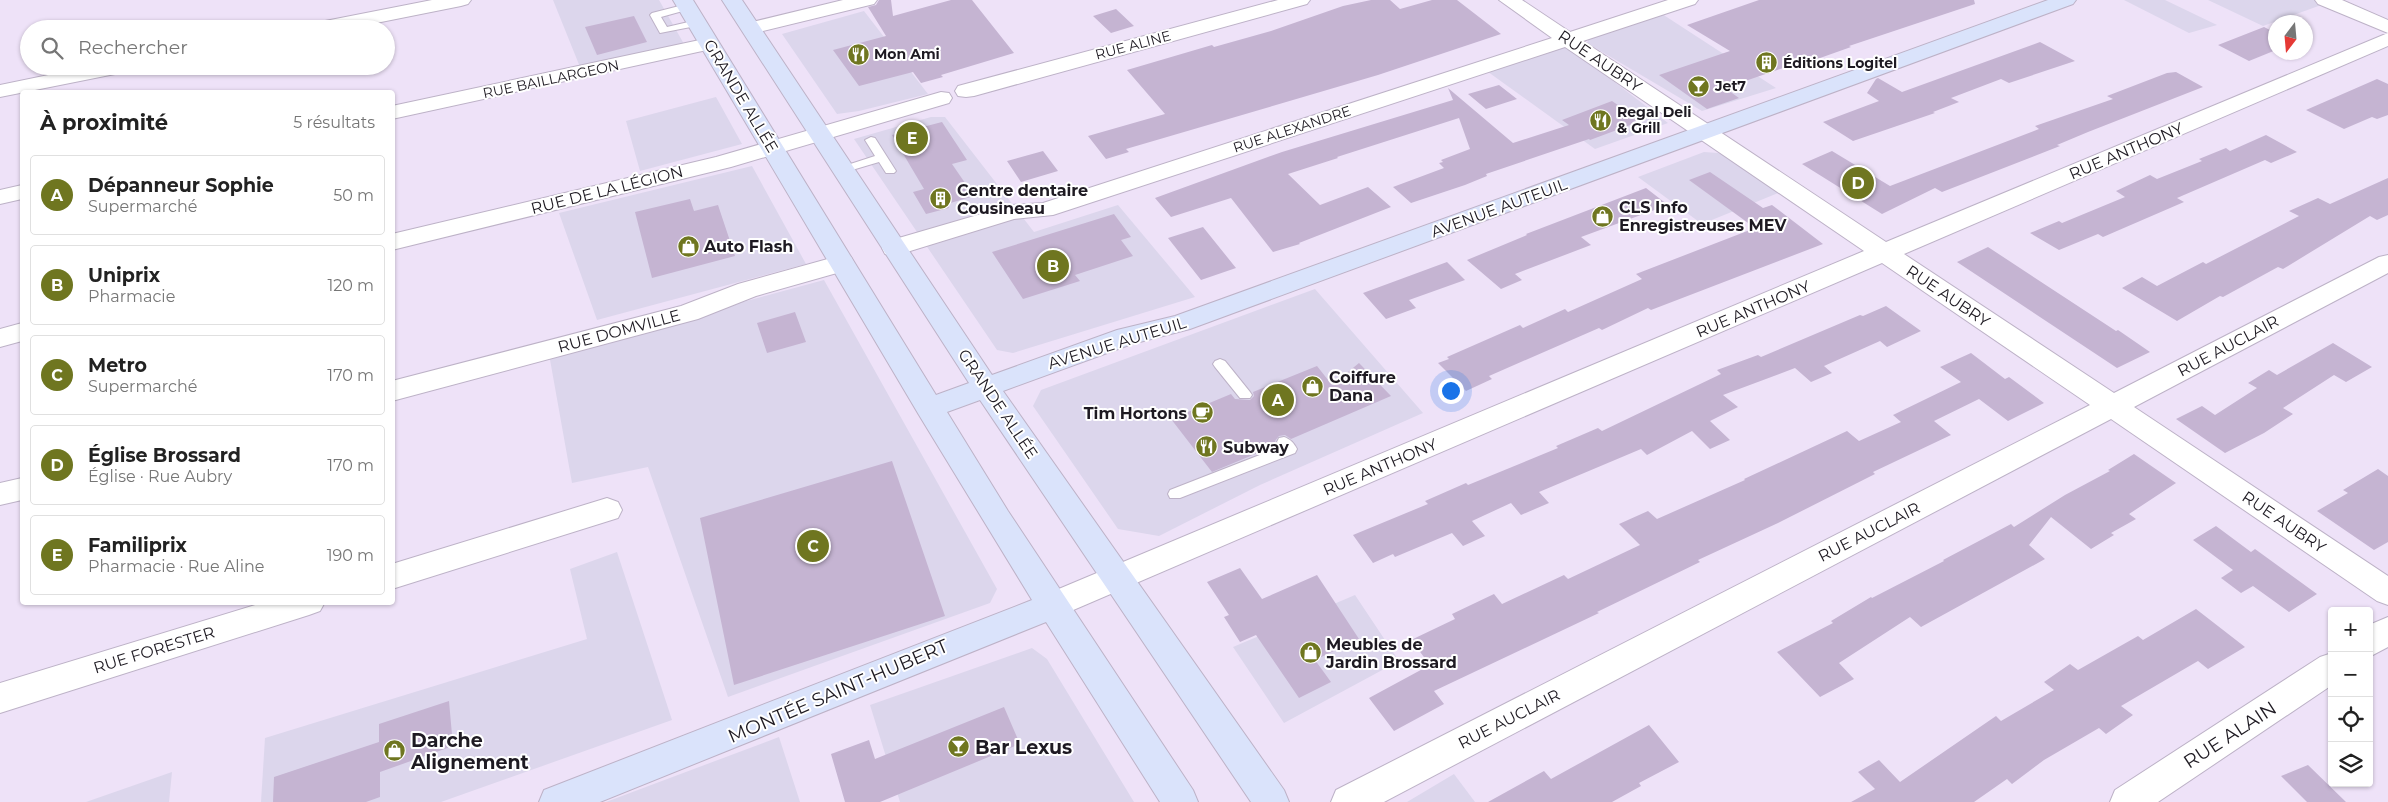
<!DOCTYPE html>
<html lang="fr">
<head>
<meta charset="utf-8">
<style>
  :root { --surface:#fff; --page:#f6f6f6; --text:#222; --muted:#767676; --line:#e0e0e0; --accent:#6f7620 }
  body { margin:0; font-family:Montserrat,sans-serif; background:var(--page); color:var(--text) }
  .controls { position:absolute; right:15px; bottom:15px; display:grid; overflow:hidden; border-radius:5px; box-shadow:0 1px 4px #0004 }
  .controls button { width:45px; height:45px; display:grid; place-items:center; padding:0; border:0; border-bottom:1px solid var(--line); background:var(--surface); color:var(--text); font:25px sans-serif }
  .compass { position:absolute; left:2268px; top:15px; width:45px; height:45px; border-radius:50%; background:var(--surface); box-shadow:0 1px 4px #0004; rotate:196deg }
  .you { position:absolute; left:1450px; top:390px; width:18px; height:18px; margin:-12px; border:4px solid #fff; border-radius:50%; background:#1a73e8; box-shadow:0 0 0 8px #1a73e833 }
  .badge { display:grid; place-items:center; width:32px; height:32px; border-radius:50%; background:var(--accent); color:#fff; font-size:16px; font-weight:700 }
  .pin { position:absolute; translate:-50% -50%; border:2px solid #fff; box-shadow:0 1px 5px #0006 }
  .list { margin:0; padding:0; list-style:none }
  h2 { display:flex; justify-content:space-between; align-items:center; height:65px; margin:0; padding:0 20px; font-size:21px }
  h2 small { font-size:16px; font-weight:400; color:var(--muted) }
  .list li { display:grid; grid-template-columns:32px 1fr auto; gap:15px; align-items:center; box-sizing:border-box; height:80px; margin:0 10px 10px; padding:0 10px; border:1px solid var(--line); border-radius:5px }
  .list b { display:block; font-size:19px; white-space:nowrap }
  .list p { margin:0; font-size:16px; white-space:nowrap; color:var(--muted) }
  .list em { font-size:16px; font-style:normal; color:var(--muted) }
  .icon { flex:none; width:28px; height:28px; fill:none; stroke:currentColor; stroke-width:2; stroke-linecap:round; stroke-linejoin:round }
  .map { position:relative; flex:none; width:2388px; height:802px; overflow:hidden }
  .search { position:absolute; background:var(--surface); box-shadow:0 1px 4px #0004; left:20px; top:20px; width:375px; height:55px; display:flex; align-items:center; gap:12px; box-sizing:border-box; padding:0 18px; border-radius:28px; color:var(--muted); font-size:19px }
  .panel { position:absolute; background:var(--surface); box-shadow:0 1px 4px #0004; left:20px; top:90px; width:375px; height:515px; border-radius:5px }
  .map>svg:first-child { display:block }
</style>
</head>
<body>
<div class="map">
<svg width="2388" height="802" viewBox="0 0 2388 802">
  <rect width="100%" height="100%" fill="#eee2f8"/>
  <path fill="#dcd6ec" d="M553,0H659L684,44L580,67Z
    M2124,0H2165L2217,25L2189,33Z
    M2208,0H2315L2324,4L2263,26Z
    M864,11L928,94L859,111L837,114L782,34Z
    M1659,12L1776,88L1702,111L1587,43L1590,36Z
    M1565,44L1668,123L1595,149L1484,69Z
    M716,97L742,144L640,171L626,121Z
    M931,117H945L1034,232L1118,205L1195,297L1013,353L997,350L854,139Z
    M1704,152L1718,153L1728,157L1783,191L1702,224L1638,177Z
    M752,166L806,264L597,320L559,213Z
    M824,280L997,589L990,603L728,697L648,467L572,483L549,354Z
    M1315,289L1423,413L1260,485L1159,536L1118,529L1033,406L1041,390Z
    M617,552L672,720L441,802H261L265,738L587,639L570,569Z
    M1355,595L1399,661L1284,723L1233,647Z
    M1032,648L1047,659L1134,802H900L870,705Z
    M779,737L800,802H606Z
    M172,772L169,802H86Z
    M1454,774L1475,802H1407Z"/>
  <path fill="#c5b4d2" d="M879,0H891L893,16L951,0H972L1014,53L941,75L943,77L921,83L913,72L859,86L833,50L886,36L868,7L876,5Z
    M1371,0H1390L1400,9L1432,0H1457L1501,34L1378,75L1126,149L1129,152L1106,159L1088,136L1165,114L1127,70L1212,45L1214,47L1271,31L1343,6Z
    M1759,0H1974L1975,4L1849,46L1851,47L1806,63L1786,70L1783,68L1725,88L1739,98L1707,109L1659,75L1730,51L1687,25Z
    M1116,9L1134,26L1111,33L1093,16Z
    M634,16L647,42L597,55L585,27Z
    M2264,27L2276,33V50L2249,61L2218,45Z
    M2040,42L2075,61L2009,83L2001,79L1951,98L1959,102L1933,112L1935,113L1853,141L1823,122L1879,101L1867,93L1876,79L1878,78L1902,92Z
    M2176,72L2203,87L2088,132L2057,145L2060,146L1973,180L1942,192L1935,188L1882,214L1802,164L1832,151L1890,186L2039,129L2035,126L2113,99L2107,96L2167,73Z
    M2377,79L2388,84V115L2377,119L2372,117L2344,129L2306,110Z
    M1499,85L1517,99L1486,109L1468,94Z
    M1448,88L1513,143L1569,125L1562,120L1612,101L1641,121L1590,140L1589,139L1486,174L1487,176L1465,185L1411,203L1393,187L1444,168L1439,163L1443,162L1441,160L1470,149L1459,118L1337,157L1338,158L1288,174L1320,205L1368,187L1391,207L1299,243L1300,244L1273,252L1231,198L1171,217L1155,198L1282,152L1453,100Z
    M942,122L967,160L952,164L974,196L947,204L949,208L926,214L913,192L924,189L892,135Z
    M2266,135L2297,152L2271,163L2265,160L2177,198L2184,202L2103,237L2098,234L2059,250L2030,233L2059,221L2062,223L2125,197L2116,191L2150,175L2157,179L2202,161L2199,159L2226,148L2230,151Z
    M1043,151L1058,171L1021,182L1007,161Z
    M1710,172L1763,208L1772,205L1823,244L1651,310L1648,308L1602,330L1599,328L1489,376L1492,379L1466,391L1438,363L1449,359L1447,357L1520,325L1523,328L1565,309L1568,312L1642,279L1636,274L1755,228L1689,180Z
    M2388,178V215L2377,220L2370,216L2283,269L2278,267L2223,297L2220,296L2177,321L2122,288L2142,277L2157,286L2203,262L2206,264L2299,216L2289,211L2318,198L2330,204Z
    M1646,188L1668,205L1581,237L1591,245L1515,274L1522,280L1501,289L1467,260L1527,235L1526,234Z
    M690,199L694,211L718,205L735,256L652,278L635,212Z
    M1114,214L1131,237L1121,240L1133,256L1075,275L1080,281L1023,299L992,252Z
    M1203,227L1236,268L1201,280L1168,238Z
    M1988,247L2116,331L2118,330L2150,352L2117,368L1957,262Z
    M1447,262L1465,280L1409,300L1416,308L1386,319L1363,293Z
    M1886,306L1921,331L1887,347L1880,341L1824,366L1832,373L1811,382L1795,368L1723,395L1738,407L1710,421L1730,440L1710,449L1692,431L1647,455L1641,449L1539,492L1549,503L1521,515L1511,503L1472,521L1485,536L1463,546L1452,533L1395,557L1393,554L1373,563L1353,535L1428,504L1425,501L1466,483L1468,485L1558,448L1556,446L1598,428L1602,431L1721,374L1717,370L1758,355L1761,357L1860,315L1863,316Z
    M795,312L806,342L767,353L757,323Z
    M2333,343L2372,367L2346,382L2334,375L2283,408L2293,414L2264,433L2225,453L2176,419L2202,406L2215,415L2257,388L2248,383L2269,370L2277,375Z
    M1971,353L2005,379L2009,377L2044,403L2008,421L1979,399L1934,421L1951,435L1873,472L1875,474L1778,523L1698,560L1700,562L1597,612L1599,613L1434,691L1444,704L1394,731L1369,698L1430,665L1411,640L1455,619L1452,614L1494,594L1502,604L1564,575L1568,579L1640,545L1619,524L1648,511L1657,519L1745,480L1744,479L1847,431L1859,441L1901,422L1893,415L1961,382L1940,367Z
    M1359,363L1391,396L1291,439L1285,435L1279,436L1275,441L1277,445L1212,472L1171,419L1231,394L1235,399L1250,400L1254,396L1253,392L1317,366L1332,385Z
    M2134,454L2176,483L2129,514L2136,519L2111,533L2114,535L2091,549L2051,517L2029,545L2045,559L1921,627L1910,617L1839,663L1854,679L1820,697L1777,652L1833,623L1831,621L1871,597L1872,598L1944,561L1943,560L2011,524L2014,527L2065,495L2110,471L2108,470Z
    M892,461L945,616L734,685L700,518Z
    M2378,469L2388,476V542L2374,550L2317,511L2348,493L2343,490Z
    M2216,526L2251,552L2255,549L2317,594L2289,612L2253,586L2241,593L2221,578L2233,570L2193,540Z
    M1240,568L1262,599L1317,575L1359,639L1315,660L1331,682L1299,698L1256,635L1240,642L1224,617L1229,615L1207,582Z
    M2196,609L2245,647L2208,669L2198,661L2121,706L2133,715L2106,734L2099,728L2044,760L2012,784L2007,779L1974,802H1851L1875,789L1858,772L1879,760L1900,782L1996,716L2001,721L2054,690L2044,682L2070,664L2078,670L2138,636L2143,640Z
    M449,701L453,746L380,772V797L366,802H273L274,777L379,742V724Z
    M1004,707L1020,744L880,802H845L831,754L869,740L875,759Z
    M1649,725L1679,762L1639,783L1641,786L1612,802H1488L1544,771L1551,779Z
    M2308,765L2346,802H2307L2281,776Z"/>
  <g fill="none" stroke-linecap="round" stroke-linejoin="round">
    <defs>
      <path id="lane" d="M687,4L690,5V9L661,17L667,27L697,20L702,23L701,25L660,33L650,15L652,13Z
        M871,137L875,138L896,171L894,173H886L879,162L842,173L838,172L836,170L838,168L875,156L865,140Z
        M1220,359L1225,361L1250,392L1252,395L1250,398H1240L1215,367L1213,364L1215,361Z
        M1284,437C1290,439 1294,443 1297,449L1295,453L1180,498H1170L1168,494L1170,490L1280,447L1277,442L1279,438Z"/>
      <path id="street" d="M432,0H471L468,4L461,6L346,29H305L308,25L315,23Z
        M843,0H877L874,4L751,34L744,32L741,28L744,24Z
        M1278,0H1310L1307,4L974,96L966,97L958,96L955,91L958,86Z
        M1499,0H1522L1570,32L1668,0H1698L1695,4L1583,41L1886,242L2388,33L2318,4L2315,0H2342L2388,20V46L1904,254L2114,393L2379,257L2388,255V273L2134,407L2388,576V605L2377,601L2111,419L1384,802H1331L1336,790L2090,405L1882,263L1064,614L1053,618L1042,614L1037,605L1042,596L1864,251L1565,47L1053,215L1014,219L894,256L885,254L882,248L885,242L1012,205L1043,203L1552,38Z
        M709,38L716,40L719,44L716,48L392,119V106Z
        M92,66H135L132,70L125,72L0,97V85Z
        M941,92L949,93L952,98L949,103L731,167L392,250V234L716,157Z
        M22,185V199L0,204V190Z
        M842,255L851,257L854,263L851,269L756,296L698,319L392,401V381L681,306L738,284Z
        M22,323V341L0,347V329Z
        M22,478V500L0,505V483Z
        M607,498L618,502L622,510L618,518L392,589V564Z
        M265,602H325L320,611L309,615L0,713V683Z
        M2388,617V647L2369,657V625Z
        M2332,653V685L2158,802H2110L2115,790L2320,657Z"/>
      <path id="secondary" d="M673,0H693L936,395L969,383L722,0H742L992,375L1117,330L1175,316L2048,0H2076L2073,4L1190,329L1132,344L1003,391L1284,790L1289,802H1251L980,400L947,412L1008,511L1193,790L1198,802H1160L1046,622L600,802H539L544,790L1032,600L919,415Z"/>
    </defs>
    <use href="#lane" stroke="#bdb2c7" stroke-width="2"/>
    <use href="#street" stroke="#bdb2c7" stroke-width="2"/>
    <use href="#secondary" stroke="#bdb2c7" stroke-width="2"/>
    <use href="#lane" fill="#fff" fill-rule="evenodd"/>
    <use href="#street" fill="#fff" fill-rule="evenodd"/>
    <use href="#secondary" fill="#dae3fb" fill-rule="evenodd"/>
  </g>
  <defs>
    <symbol id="restaurant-disc" viewBox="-11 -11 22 22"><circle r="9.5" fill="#6f7620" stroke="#fff"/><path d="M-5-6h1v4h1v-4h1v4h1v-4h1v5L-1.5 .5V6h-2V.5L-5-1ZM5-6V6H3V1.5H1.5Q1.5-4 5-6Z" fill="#fff"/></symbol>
    <symbol id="building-disc" viewBox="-11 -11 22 22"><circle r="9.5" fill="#6f7620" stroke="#fff"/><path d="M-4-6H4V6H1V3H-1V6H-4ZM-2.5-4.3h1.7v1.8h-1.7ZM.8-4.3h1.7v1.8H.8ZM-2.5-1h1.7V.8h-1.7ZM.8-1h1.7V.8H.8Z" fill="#fff"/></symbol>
    <symbol id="bar-disc" viewBox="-11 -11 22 22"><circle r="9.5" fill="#6f7620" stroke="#fff"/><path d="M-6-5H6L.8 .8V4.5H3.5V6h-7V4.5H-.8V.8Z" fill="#fff"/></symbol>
    <symbol id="shop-disc" viewBox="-11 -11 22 22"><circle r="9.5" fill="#6f7620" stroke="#fff"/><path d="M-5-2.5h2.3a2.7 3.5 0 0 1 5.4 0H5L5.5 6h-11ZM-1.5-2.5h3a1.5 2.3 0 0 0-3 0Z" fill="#fff"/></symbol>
    <symbol id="cafe-disc" viewBox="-11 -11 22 22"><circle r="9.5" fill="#6f7620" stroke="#fff"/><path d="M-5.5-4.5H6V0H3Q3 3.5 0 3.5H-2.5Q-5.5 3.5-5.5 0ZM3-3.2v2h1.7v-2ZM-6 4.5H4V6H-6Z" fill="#fff"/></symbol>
  </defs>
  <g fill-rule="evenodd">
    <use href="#restaurant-disc" x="846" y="42" width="25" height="25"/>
    <use href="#building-disc" x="1754" y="50" width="25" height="25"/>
    <use href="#bar-disc" x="1686" y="74" width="25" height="25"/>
    <use href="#restaurant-disc" x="1588" y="108" width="25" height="25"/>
    <use href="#building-disc" x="928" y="186" width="25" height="25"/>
    <use href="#shop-disc" x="1590" y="204" width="25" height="25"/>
    <use href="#shop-disc" x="676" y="234" width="25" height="25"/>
    <use href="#shop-disc" x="1300" y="374" width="25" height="25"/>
    <use href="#cafe-disc" x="1190" y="400" width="25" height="25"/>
    <use href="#restaurant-disc" x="1194" y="434" width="25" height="25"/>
    <use href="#shop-disc" x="1298" y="640" width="25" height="25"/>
    <use href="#bar-disc" x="946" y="734" width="25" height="25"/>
    <use href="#shop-disc" x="382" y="738" width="25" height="25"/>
  </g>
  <g text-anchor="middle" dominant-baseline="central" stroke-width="4" stroke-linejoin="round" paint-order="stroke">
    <g font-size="14" fill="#1e1a22" stroke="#fff">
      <text transform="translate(1133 45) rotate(-15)">RUE ALINE</text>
      <text transform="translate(551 79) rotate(-12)">RUE BAILLARGEON</text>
      <text transform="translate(1292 129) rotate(-18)">RUE ALEXANDRE</text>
    </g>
    <g font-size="14" font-weight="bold" fill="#1e1a22" stroke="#fff" text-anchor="start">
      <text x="874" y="54">Mon Ami</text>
      <text x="1783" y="63">Éditions Logitel</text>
      <text x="1715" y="86">Jet7</text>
      <text x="1617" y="112">Regal Deli<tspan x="1617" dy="16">&amp; Grill</tspan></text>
    </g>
    <g font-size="16" fill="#1e1a22" stroke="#fff">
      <text transform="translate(1600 61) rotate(34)">RUE AUBRY</text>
      <text transform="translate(741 96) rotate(59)">GRANDE ALLÉE</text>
      <text transform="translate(2126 151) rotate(-23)">RUE ANTHONY</text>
      <text transform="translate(607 190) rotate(-14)">RUE DE LA LÉGION</text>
      <text transform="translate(1499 208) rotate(-20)">AVENUE AUTEUIL</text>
      <text transform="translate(1948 296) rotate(34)">RUE AUBRY</text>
      <text transform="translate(1753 309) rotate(-23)">RUE ANTHONY</text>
      <text transform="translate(619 331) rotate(-15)">RUE DOMVILLE</text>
      <text transform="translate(1117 343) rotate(-17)">AVENUE AUTEUIL</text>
      <text transform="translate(2228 346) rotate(-28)">RUE AUCLAIR</text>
      <text transform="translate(998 404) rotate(56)">GRANDE ALLÉE</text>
      <text transform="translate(1380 467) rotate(-23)">RUE ANTHONY</text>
      <text transform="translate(2284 522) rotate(34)">RUE AUBRY</text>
      <text transform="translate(1869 532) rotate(-27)">RUE AUCLAIR</text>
      <text transform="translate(154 650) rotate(-17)">RUE FORESTER</text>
      <text transform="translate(1509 719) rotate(-27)">RUE AUCLAIR</text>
    </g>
    <g font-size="16" font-weight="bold" fill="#1e1a22" stroke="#fff" text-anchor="start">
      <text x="957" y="190">Centre dentaire<tspan x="957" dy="18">Cousineau</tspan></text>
      <text x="1619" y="207">CLS Info<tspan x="1619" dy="18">Enregistreuses MEV</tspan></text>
      <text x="704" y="246">Auto Flash</text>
      <text x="1329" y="377">Coiffure<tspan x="1329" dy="18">Dana</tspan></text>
      <text x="1187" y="413" text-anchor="end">Tim Hortons</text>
      <text x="1223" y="447">Subway</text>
      <text x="1326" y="644">Meubles de<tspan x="1326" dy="18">Jardin Brossard</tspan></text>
    </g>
    <g font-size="19" fill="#1e1a22" stroke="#fff">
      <text transform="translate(838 691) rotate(-23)">MONTÉE SAINT-HUBERT</text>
      <text transform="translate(2230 735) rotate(-33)">RUE ALAIN</text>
    </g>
    <g font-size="19" font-weight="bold" fill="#1e1a22" stroke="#fff" text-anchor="start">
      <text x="411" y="740">Darche<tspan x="411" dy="22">Alignement</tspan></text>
      <text x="975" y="747">Bar Lexus</text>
    </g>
  </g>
</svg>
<div class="controls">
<button>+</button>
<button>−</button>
<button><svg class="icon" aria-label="locate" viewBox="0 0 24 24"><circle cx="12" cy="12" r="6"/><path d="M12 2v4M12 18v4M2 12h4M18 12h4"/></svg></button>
<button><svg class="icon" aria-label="layers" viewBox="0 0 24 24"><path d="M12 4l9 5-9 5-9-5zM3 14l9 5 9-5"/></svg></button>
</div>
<svg class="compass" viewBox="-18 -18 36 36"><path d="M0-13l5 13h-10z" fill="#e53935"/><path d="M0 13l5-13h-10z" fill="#767676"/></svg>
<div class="you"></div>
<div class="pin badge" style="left:1278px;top:400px">A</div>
<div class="pin badge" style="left:1053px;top:266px">B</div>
<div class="pin badge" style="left:813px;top:546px">C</div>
<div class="pin badge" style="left:1858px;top:183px">D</div>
<div class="pin badge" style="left:912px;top:138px">E</div>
<div class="search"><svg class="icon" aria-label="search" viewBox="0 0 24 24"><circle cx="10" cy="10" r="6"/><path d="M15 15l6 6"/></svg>Rechercher</div>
<section class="panel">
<h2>À proximité<small>5 résultats</small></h2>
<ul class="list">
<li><span class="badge">A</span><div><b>Dépanneur Sophie</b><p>Supermarché</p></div><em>50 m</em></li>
<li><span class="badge">B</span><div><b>Uniprix</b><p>Pharmacie</p></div><em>120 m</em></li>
<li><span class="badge">C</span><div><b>Metro</b><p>Supermarché</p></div><em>170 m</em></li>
<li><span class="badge">D</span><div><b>Église Brossard</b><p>Église · Rue Aubry</p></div><em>170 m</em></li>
<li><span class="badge">E</span><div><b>Familiprix</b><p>Pharmacie · Rue Aline</p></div><em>190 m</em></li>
</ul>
</section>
</div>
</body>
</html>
